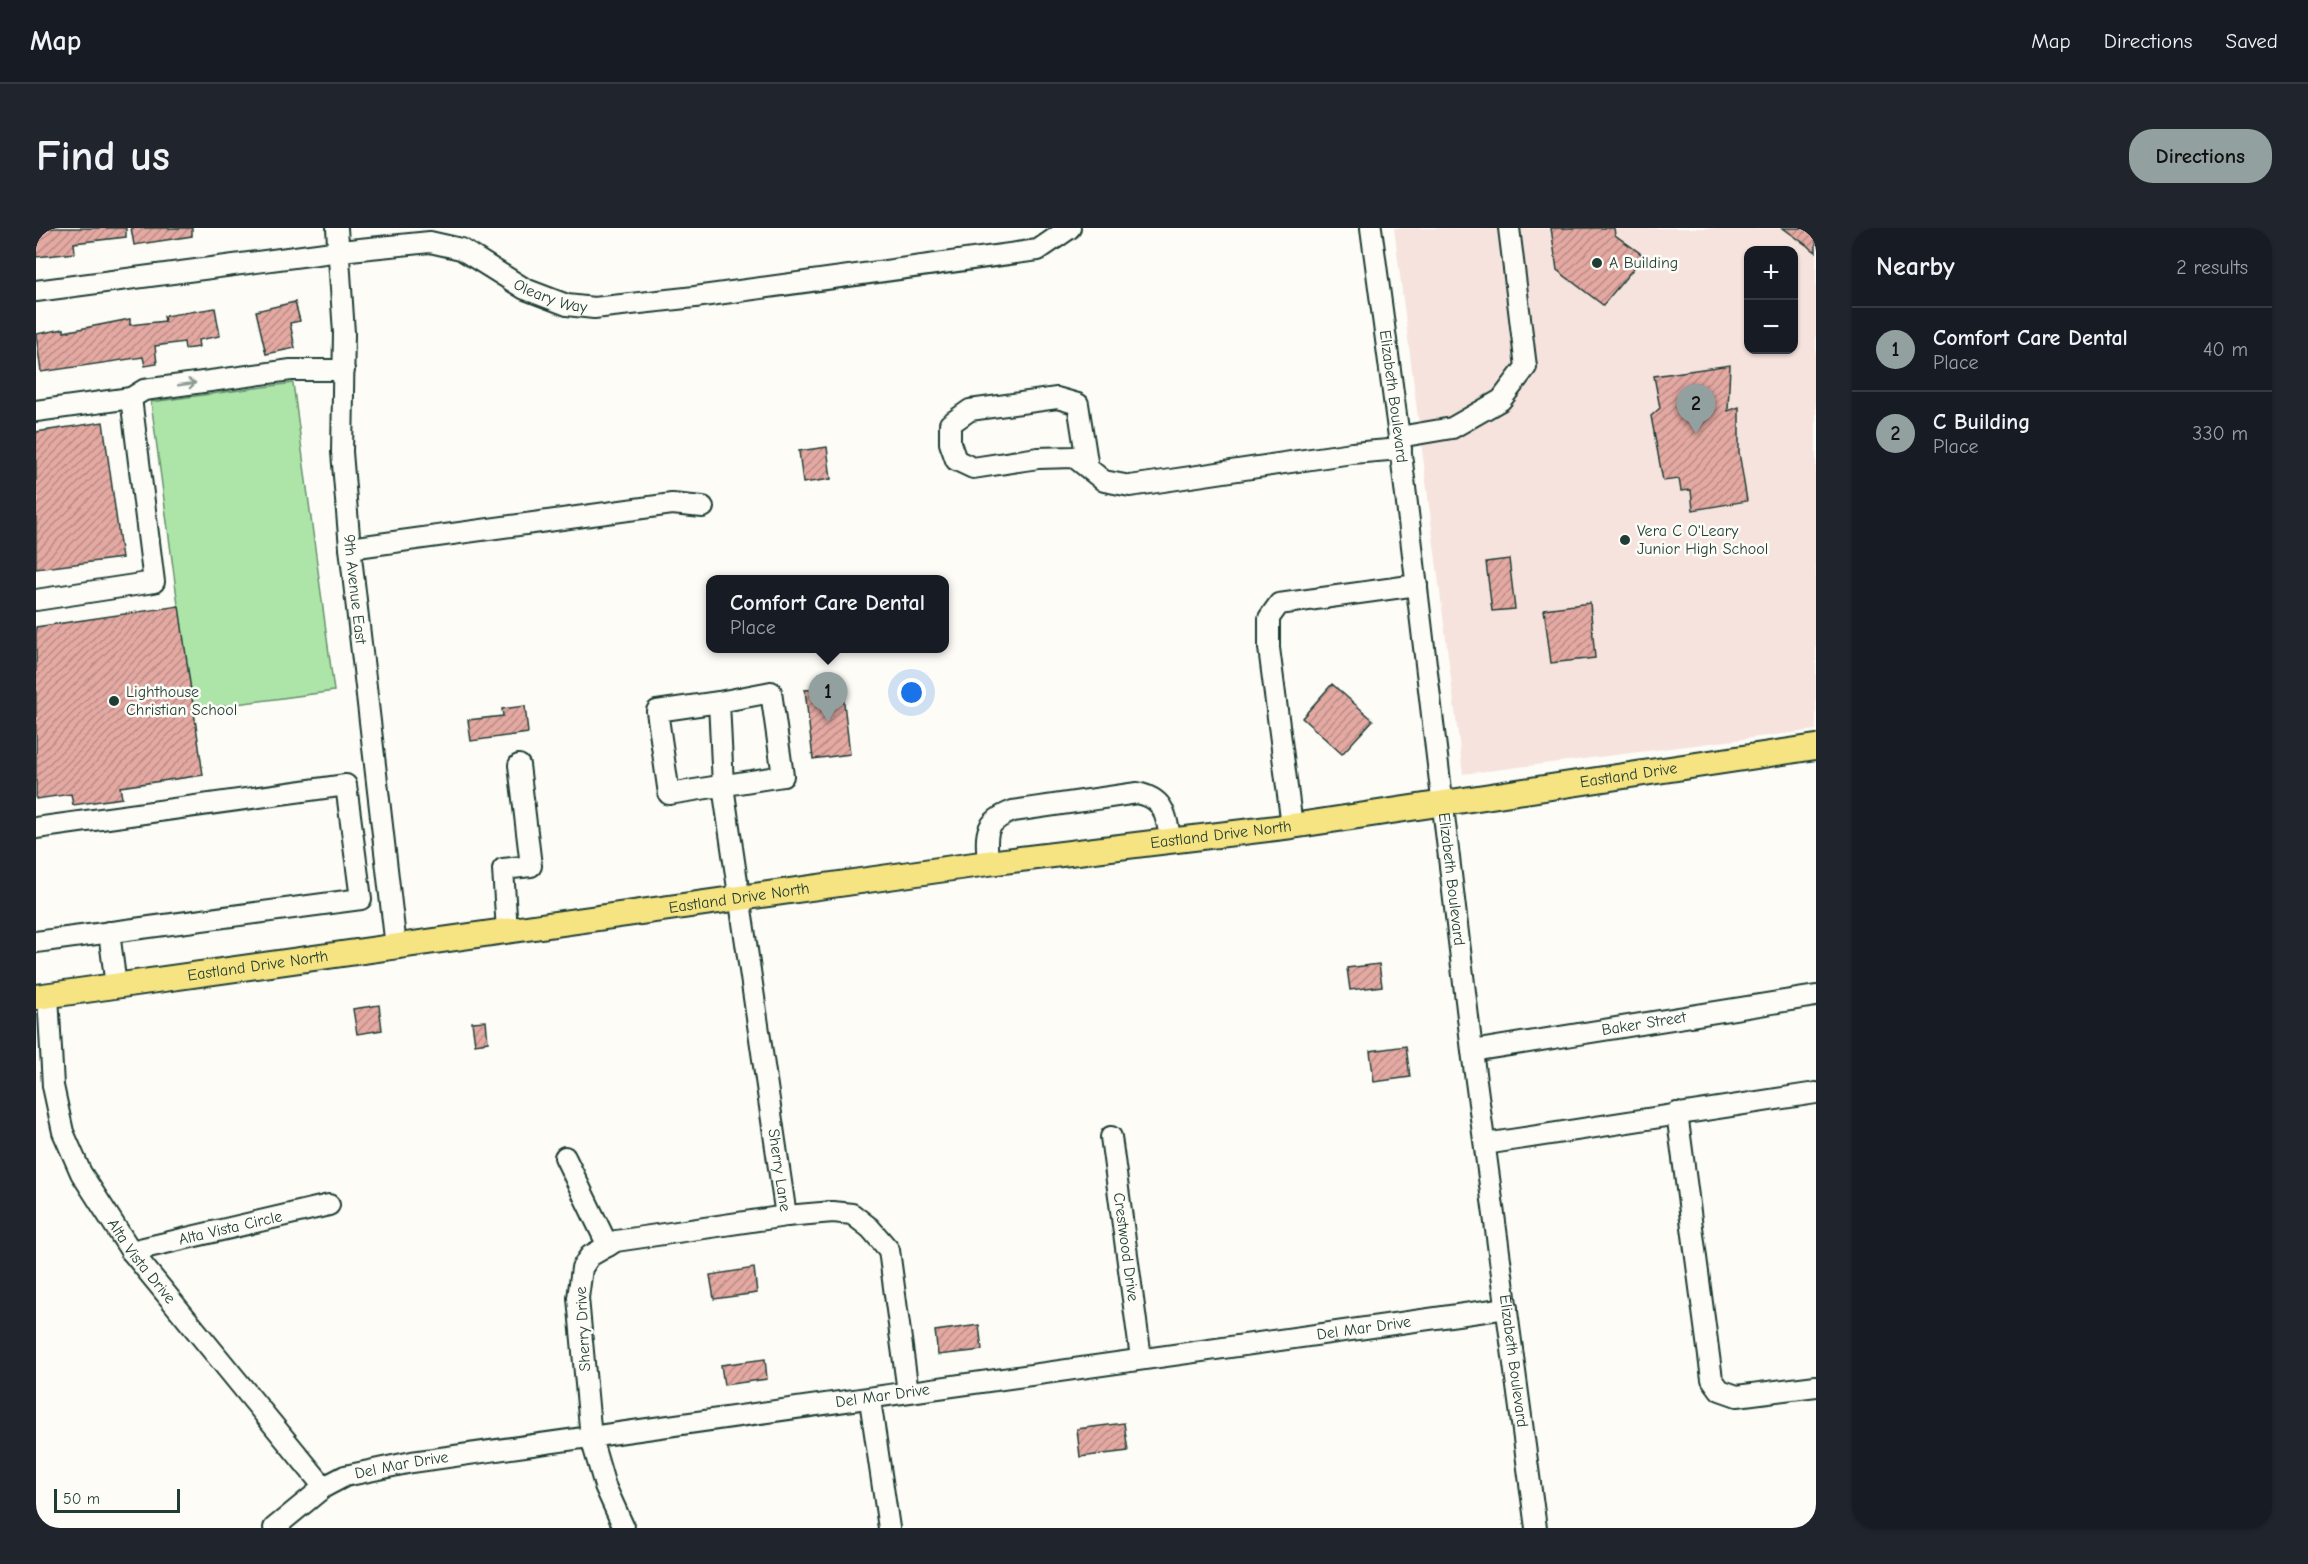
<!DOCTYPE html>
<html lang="en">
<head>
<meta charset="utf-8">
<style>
  :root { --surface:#171b24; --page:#20242c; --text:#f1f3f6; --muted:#9ea1a6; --line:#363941; --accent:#92a19f }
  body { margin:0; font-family:"Comic Neue",sans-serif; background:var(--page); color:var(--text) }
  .controls { position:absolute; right:18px; top:18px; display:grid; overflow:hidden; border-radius:12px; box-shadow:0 2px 4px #0004 }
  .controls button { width:54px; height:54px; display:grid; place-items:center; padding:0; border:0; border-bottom:2px solid var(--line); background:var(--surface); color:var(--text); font:30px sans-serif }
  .scale { position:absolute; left:18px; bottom:15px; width:126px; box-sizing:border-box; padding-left:6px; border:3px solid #1f3d34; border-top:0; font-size:16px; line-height:21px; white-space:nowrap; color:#1f3d34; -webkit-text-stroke:4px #fdfcf7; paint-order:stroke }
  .you { position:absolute; left:876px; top:465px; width:21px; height:21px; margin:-15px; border:4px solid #fff; border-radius:50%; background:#1a73e8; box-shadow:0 0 0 9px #1a73e833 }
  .badge { display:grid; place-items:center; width:39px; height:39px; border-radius:50%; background:var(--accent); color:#111; font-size:20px; font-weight:700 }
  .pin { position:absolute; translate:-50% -50px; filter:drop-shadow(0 2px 3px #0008) }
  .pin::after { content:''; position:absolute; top:32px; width:21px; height:18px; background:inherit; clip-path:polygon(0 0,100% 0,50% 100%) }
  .popup { position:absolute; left:670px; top:347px; width:243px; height:78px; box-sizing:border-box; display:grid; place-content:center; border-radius:12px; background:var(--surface); filter:drop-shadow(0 2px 4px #0005); font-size:20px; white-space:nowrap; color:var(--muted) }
  .popup b { font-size:22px; color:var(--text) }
  .popup::after { content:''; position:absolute; left:50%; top:100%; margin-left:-12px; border:12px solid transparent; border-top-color:var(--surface) }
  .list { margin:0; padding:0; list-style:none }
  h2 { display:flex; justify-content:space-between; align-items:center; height:78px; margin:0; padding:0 24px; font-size:26px }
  h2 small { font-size:20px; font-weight:400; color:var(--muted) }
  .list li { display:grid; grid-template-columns:39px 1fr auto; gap:18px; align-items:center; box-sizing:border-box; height:84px; padding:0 24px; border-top:2px solid var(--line) }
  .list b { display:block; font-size:22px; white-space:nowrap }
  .list p { margin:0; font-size:20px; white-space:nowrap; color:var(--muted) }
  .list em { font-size:20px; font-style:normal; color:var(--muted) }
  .map { position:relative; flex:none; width:1780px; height:1300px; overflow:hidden; border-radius:24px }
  header { display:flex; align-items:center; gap:36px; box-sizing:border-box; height:84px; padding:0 30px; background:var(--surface); border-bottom:2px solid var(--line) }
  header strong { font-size:28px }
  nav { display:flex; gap:33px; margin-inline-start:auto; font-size:21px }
  .intro { display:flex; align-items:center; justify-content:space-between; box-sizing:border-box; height:144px; padding:0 36px }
  h1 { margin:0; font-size:42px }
  .button { padding:15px 27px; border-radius:24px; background:var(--accent); color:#111; font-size:21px; font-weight:700 }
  main { display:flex; gap:36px; padding:0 36px }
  aside { flex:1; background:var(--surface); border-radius:24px; box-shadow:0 2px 4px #0004 }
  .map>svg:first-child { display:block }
</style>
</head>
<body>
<header>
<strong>Map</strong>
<nav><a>Map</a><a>Directions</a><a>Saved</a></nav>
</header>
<div class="intro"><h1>Find us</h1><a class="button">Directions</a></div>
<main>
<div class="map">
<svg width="1780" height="1300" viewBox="0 0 1780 1300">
  <defs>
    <pattern id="building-hatch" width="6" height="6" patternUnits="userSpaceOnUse" patternTransform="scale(1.5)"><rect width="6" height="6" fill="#e4a9a2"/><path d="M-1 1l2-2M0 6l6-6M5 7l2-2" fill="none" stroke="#b88b85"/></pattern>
  </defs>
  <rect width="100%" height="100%" fill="#fdfcf7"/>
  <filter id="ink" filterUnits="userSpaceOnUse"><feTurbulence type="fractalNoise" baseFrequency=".0167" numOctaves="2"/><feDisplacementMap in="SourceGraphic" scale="12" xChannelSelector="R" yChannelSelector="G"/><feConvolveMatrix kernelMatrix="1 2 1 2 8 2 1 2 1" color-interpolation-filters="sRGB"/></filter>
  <g filter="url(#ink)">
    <path fill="#f6e3de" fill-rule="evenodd" d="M1358,0H1780V502L1427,546ZM1712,22H1758V122H1712Z"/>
    <path fill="#ade5a9" stroke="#66916e" stroke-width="1.5" d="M257,155L298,463L156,482L115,174Z"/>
    <path fill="url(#building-hatch)" stroke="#1f3d34" stroke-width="1.5" d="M0,0H90V9L38,15L39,25L0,29Z
      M95,0H156V8L98,17Z
      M1515,0H1578L1579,7L1608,28L1567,77L1521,42Z
      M1747,0H1780V24Z
      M259,74L264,93L254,95L259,120L230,126L220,83Z
      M179,80L184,108L162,112L163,119L149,121L148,114L119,118L121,136L109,138L107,129L5,144L0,106L28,101V104L94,91V97L129,93L128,88Z
      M1694,137L1692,183L1703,179V224L1711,273L1657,282L1655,262L1645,263L1643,251L1627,253L1615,188L1624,180L1618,148Z
      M67,194L86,330L0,341V204Z
      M791,219L795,251L767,255L763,223Z
      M1473,331L1479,381L1456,383L1450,334Z
      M1554,375L1559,430L1515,435L1508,381Z
      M143,378L167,547L84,559L86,570L37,577L35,566L0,571V399Z
      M1296,456L1337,492L1306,526L1266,490Z
      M806,458L814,526L777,531L769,462Z
      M489,478L492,505L435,513L432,492L467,488L466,481Z
      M1343,736L1346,758L1314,762L1311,740Z
      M343,777L346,802L321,806L317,781Z
      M450,793L452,814L439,816L436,794Z
      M1370,818L1374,849L1338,854L1334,823Z
      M718,1040L721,1065L678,1071L674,1047Z
      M943,1097L946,1122L902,1127L899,1103Z
      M729,1131L731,1151L688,1157L685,1137Z
      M1088,1195L1092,1223L1044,1229L1041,1201Z"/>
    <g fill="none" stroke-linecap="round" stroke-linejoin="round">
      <defs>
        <g id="minor">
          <path id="s1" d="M301,0L308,105L306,224L314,320L360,719"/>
          <path id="s2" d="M1335,0L1363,209L1436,823L1500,1300"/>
          <path id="s3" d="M0,63L304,23L394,14L425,21L489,61L531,77L558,80L659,69L1002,22L1034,0"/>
          <path d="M95,170L108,162L255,142H308"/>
          <path d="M0,183L95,170L118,354L0,372"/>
          <path d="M1363,209L1416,200L1465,172L1490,139L1473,0"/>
          <path d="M1052,240L1042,176L1021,170L934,182L914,196V215L920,232L937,240L1002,230L1038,229L1068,253L1094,258L1316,225L1365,221"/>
          <path d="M314,320L636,276L667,279"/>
          <path id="s4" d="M683,474L621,483L633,566L747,548L735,464L683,474L687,558L750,988"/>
          <path d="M1256,598L1233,420V390L1243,376L1381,357"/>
          <path d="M0,600L310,557L325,671L0,714"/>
          <path d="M952,635C950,607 947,594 977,583L1101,565C1130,571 1129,587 1135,612"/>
          <path d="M471,703L467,641L495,638L483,537"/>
          <path d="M73,704L80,758"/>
          <path id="s5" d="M12,767L17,858L27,904L45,945L95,1023L288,1259"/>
          <path id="s6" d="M1436,823L1780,768"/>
          <path d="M1641,885L1676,1151L1684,1162L1701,1168L1780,1158"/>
          <path id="s7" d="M1075,909L1105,1130"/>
          <path d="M1449,916L1780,865"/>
          <path d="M529,929L572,1018"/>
          <path id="s8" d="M95,1023L293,977"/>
          <path d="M834,1172L853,1300"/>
          <path id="s9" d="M238,1300L288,1259L309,1248L376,1234L1471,1080"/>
          <path d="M588,1300L569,1258L555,1210L542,1070L546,1040L554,1028L580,1013L750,988L797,984L816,986L834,1000L853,1022L872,1164"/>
        </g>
        <g id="major">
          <path id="s10" d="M0,769L952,635L1256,598L1780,519"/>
        </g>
      </defs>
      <use href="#minor" stroke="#1f3d34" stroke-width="24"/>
      <use href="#major" stroke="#1f3d34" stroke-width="28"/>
      <use href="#minor" stroke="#fdfcf7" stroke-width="20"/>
      <use href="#major" stroke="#f6e381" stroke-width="24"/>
    </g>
    <defs><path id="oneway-shaft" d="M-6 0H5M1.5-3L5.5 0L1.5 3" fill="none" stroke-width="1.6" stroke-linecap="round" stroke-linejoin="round" transform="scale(1.5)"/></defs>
    <use stroke="#8e9c96" href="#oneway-shaft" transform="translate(151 156) rotate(-8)"/>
  </g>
  <g fill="#1f3d34" stroke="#fdfcf7" stroke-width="2">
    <circle cx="1561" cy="35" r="6"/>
    <circle cx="1589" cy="312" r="6"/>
    <circle cx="78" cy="473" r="6"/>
  </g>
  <g text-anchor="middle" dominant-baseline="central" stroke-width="5" stroke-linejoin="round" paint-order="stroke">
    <g font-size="16" fill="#1f3d34" stroke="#fdfcf7" text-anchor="start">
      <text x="1573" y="35">A Building</text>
      <text x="1601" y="303">Vera C O'Leary<tspan x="1601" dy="18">Junior High School</tspan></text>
      <text x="90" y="464">Lighthouse<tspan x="90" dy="18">Christian School</tspan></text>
    </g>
    <g font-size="16" fill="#1f3d34" stroke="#fdfcf7">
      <text stroke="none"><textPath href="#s3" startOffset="531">Oleary Way</textPath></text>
      <text stroke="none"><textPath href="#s2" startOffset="170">Elizabeth Boulevard</textPath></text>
      <text stroke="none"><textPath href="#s1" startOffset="362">9th Avenue East</textPath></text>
      <text stroke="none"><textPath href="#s10" startOffset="1608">Eastland Drive</textPath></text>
      <text stroke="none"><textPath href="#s10" startOffset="1196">Eastland Drive North</textPath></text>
      <text stroke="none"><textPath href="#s2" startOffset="656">Elizabeth Boulevard</textPath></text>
      <text stroke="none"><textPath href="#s10" startOffset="710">Eastland Drive North</textPath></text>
      <text stroke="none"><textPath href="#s10" startOffset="224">Eastland Drive North</textPath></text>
      <text stroke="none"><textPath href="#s6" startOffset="174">Baker Street</textPath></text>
      <text stroke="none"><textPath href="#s4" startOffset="872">Sherry Lane</textPath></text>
      <text stroke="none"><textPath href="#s8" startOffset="102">Alta Vista Circle</textPath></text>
      <text stroke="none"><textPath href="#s7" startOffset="111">Crestwood Drive</textPath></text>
      <text stroke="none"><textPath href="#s5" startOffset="290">Alta Vista Drive</textPath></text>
      <text stroke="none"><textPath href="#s9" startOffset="1118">Del Mar Drive</textPath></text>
      <text transform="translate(547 1101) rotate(-93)">Sherry Drive</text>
      <text stroke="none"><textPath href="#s2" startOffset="1142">Elizabeth Boulevard</textPath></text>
      <text stroke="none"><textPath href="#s9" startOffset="632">Del Mar Drive</textPath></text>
      <text stroke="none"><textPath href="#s9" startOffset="146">Del Mar Drive</textPath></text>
    </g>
  </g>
</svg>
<div class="controls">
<button>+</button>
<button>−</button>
</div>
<div class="scale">50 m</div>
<div class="you"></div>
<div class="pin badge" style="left:792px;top:494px">1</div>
<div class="popup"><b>Comfort Care Dental</b>Place</div>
<div class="pin badge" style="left:1660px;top:206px">2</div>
</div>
<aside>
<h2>Nearby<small>2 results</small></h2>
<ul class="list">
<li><span class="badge">1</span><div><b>Comfort Care Dental</b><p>Place</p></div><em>40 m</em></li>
<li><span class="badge">2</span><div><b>C Building</b><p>Place</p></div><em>330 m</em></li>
</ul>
</aside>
</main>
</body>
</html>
